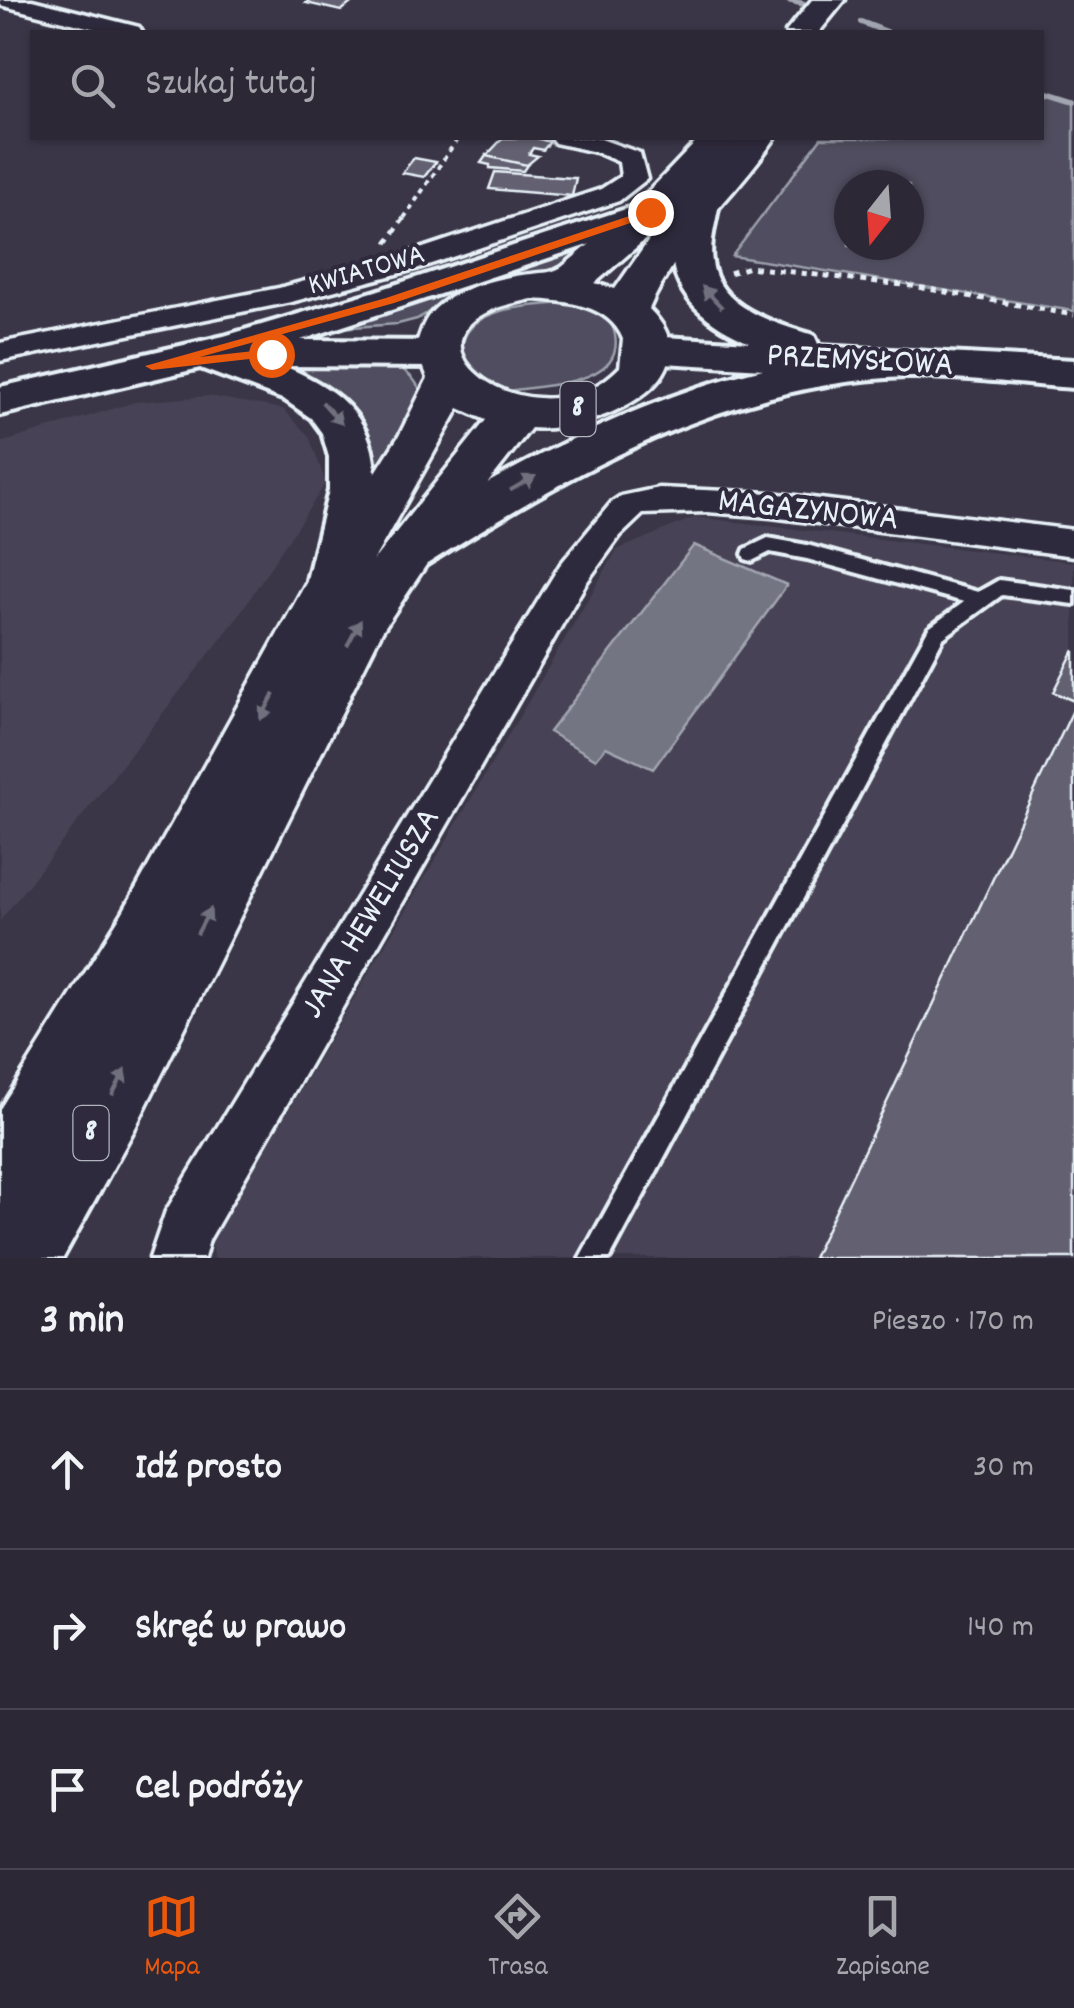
<!DOCTYPE html>
<html lang="pl">
<head>
<meta charset="utf-8">
<style>
  :root { --surface:#2c2836; --page:#34303e; --text:#f1f3f6; --muted:#a6a6ad; --line:#484451; --accent:#ea580c }
  body { margin:0; font-family:Dekko,sans-serif; background:var(--page); color:var(--text) }
  .compass { position:absolute; left:834px; top:170px; width:90px; height:90px; border-radius:50%; background:var(--surface); box-shadow:0 2px 8px #0004; rotate:197deg }
  .stop { position:absolute; width:30px; height:30px; margin:-22px; border:8px solid #ea580c; border-radius:50%; background:#fff }
  .stop.end { background:#ea580c; border-color:#fff; box-shadow:0 2px 10px #0008 }
  .list { margin:0; padding:0; list-style:none }
  h2 { display:flex; justify-content:space-between; align-items:center; height:130px; margin:0; padding:0 40px; font-size:42px }
  h2 small { font-size:32px; font-weight:400; color:var(--muted) }
  .list li { display:grid; grid-template-columns:65px 1fr auto; gap:30px; align-items:center; box-sizing:border-box; height:160px; padding:0 40px; border-top:2px solid var(--line) }
  .list b { display:block; font-size:38px; white-space:nowrap }
  .list em { font-size:32px; font-style:normal; color:var(--muted) }
  .icon { flex:none; width:55px; height:55px; fill:none; stroke:currentColor; stroke-width:2; stroke-linecap:round; stroke-linejoin:round }
  .map { position:relative; flex:none; width:1074px; height:1258px; overflow:hidden }
  .search { position:absolute; background:var(--surface); box-shadow:0 2px 8px #0004; left:30px; right:30px; top:30px; height:110px; display:flex; align-items:center; gap:25px; box-sizing:border-box; padding:0 35px; border-radius:0px; color:var(--muted); font-size:38px }
  .sheet { height:610px; background:var(--surface) }
  nav { display:flex; justify-content:space-around; align-items:center; box-sizing:border-box; height:140px; border-top:2px solid var(--line); background:var(--surface); font-size:28px; color:var(--muted) }
  nav a { display:grid; justify-items:center; gap:5px }
  nav .on { color:var(--accent) }
  .map>svg:first-child { display:block }
</style>
</head>
<body>
<div class="map">
<svg width="1074" height="1258" viewBox="0 0 1074 1258">
  <rect width="100%" height="100%" fill="#3a3648"/>
  <filter id="ink" filterUnits="userSpaceOnUse"><feTurbulence type="fractalNoise" baseFrequency=".01" numOctaves="2"/><feDisplacementMap in="SourceGraphic" scale="20" xChannelSelector="R" yChannelSelector="G"/><feConvolveMatrix kernelMatrix="1 2 1 2 8 2 1 2 1" color-interpolation-filters="sRGB"/></filter>
  <g filter="url(#ink)">
    <path fill="#464354" d="M209,396L283,409L309,436L326,483L235,621L0,921V443L135,402Z
      M695,517L1074,562V1258H214L212,1240L617,550Z"/>
    <path fill="#504e5f" stroke="#9ca0ac" stroke-width="2.5" fill-rule="evenodd" d="M1042,91L1074,101V311L732,256L821,138H1042ZM909,185V245H849V185Z
      M572,246L584,255L540,277L479,282L417,319L398,324L309,330Z
      M575,302C593,307 612,316 615,335C625,387 535,385 502,392C492,386 477,379 469,371C462,364 461,351 463,342C474,302 544,306 575,302Z
      M261,359L389,361C406,370 423,384 423,404L375,477C366,400 323,389 261,359Z"/>
    <path fill="#737482" stroke="#a2a6b1" stroke-width="2.5" d="M694,545L787,585L653,769L606,747L596,759L549,732Z"/>
    <g fill="none" stroke-linecap="round" stroke-linejoin="round">
      <path stroke="#a2a6b1" stroke-width="6" d="M788,0L804,4
        M861,22L887,32
        M1042,91L1074,101"/>
    </g>
    <path fill="#636171" stroke="#e8f1f8" stroke-width="2.5" d="M310,0H355L341,11L306,3Z
      M503,138H536L550,142L543,150L533,148L529,154L538,156L527,165L486,156Z
      M486,156L527,165L523,171L490,168V165L481,163Z
      M414,158L436,162L424,177L402,173Z
      M495,172L573,178H576L572,196L489,189Z
      M1074,650V701L1053,692Z
      M1074,708V1258H813Z"/>
    <g fill="none" stroke-linecap="round" stroke-linejoin="round">
      <defs>
        <path id="lane" d="M768,538L807,545L978,592L999,580L1074,590V604L1002,595L943,638L610,1258H580L929,628L964,602L807,559L770,552L752,561L745,559L743,554L745,549Z"/>
        <path id="street" d="M0,0H32L139,27L142,32H107L0,5Z
          M551,138H598L640,153L647,179L619,201L419,268L291,302L0,361V343L279,288L399,256L601,189L621,176L619,162L596,152L555,143Z
          M659,488L771,493L1074,530V556L771,517L707,512L643,514L620,536L586,583L209,1240L204,1258H150L166,1211L560,565L612,502L621,496Z"/>
        <path id="secondary" d="M699,197L712,200L718,208C715,225 709,245 712,262C718,308 776,324 814,335L819,346L1074,360V388C1019,384 961,376 906,377C727,383 574,471 427,564L409,569L391,564L384,551L391,538C509,469 630,401 763,369L647,362L632,358L626,349L632,340L647,336L750,342C705,323 664,291 674,237C677,224 678,211 686,200Z
          M650,201L663,204L669,212L663,220L301,340L436,341L451,345L457,354L451,363L436,367L284,366C359,398 385,435 372,518C368,543 363,571 350,593L332,599L314,593L307,580L329,490V457L322,433L311,418L285,400L200,368L0,415V387L224,336L376,291Z"/>
        <path id="highway" d="M812,0H845L819,32H786Z
          M700,138H737L734,142L738,138H775C735,197 678,242 649,309C722,381 588,434 531,428L440,544L382,631L135,1128L63,1258H0V1109L123,912L310,576L399,436L428,378L416,347C419,337 422,326 428,317C448,289 499,277 531,274C544,272 550,274 562,267L630,211ZM656,230L615,289L595,283ZM532,299C566,301 609,304 623,339L620,367C541,449 395,349 494,309C506,304 520,302 532,299ZM459,408L486,420L373,561Z"/>
      </defs>
      <use href="#lane" stroke="#e8f1f8" stroke-width="8"/>
      <use href="#street" stroke="#e8f1f8" stroke-width="7"/>
      <use href="#secondary" stroke="#e8f1f8" stroke-width="8"/>
      <use href="#highway" stroke="#e8f1f8" stroke-width="7"/>
      <path stroke="#e8f1f8" stroke-width="4" stroke-dasharray="5 5" stroke-linecap="butt" d="M404,218L458,138"/>
      <path stroke="#e8f1f8" stroke-width="5" stroke-dasharray="6 6" stroke-linecap="butt" d="M387,243L406,215
        M730,273L749,267L912,286L1074,315"/>
      <use href="#lane" fill="#2f2a3d" fill-rule="evenodd"/>
      <use href="#street" fill="#2f2a3d" fill-rule="evenodd"/>
      <use href="#secondary" fill="#2f2a3d" fill-rule="evenodd"/>
      <use href="#highway" fill="#2f2a3d" fill-rule="evenodd"/>
    </g>
    <defs><path id="oneway-solid" d="M-6-.8H1V-3.2L6.5 0L1 3.2V.8H-6Z" transform="scale(2.5)"/></defs>
    <g fill="#70707e">
      <use href="#oneway-solid" transform="translate(712 297) rotate(-133)"/>
      <use href="#oneway-solid" transform="translate(332 413) rotate(48)"/>
      <use href="#oneway-solid" transform="translate(523 483) rotate(-30)"/>
      <use href="#oneway-solid" transform="translate(354 633) rotate(-62)"/>
      <use href="#oneway-solid" transform="translate(267 707) rotate(118)"/>
      <use href="#oneway-solid" transform="translate(204 921) rotate(-62)"/>
      <use href="#oneway-solid" transform="translate(119 1082) rotate(-62)"/>
    </g>
  </g>
  <path fill="#ea580c" d="M650,209L654,215L394,303L200,357L271,349L278,354L276,356L152,370L145,366L386,298Z"/>
  <g text-anchor="middle" dominant-baseline="central" stroke-width="8" stroke-linejoin="round" paint-order="stroke">
    <g font-size="30" fill="#e8f1f8" stroke="#2f2a3d">
      <text transform="translate(367 272) rotate(-16)">KWIATOWA</text>
    </g>
    <g fill="#2f2a3d" stroke="#b0b5c0" stroke-width="2.5">
      <rect x="560.5" y="382" width="35" height="54" rx="8"/>
      <rect x="73.5" y="1106" width="35" height="54" rx="8"/>
    </g>
    <g font-size="32" font-weight="bold" fill="#e8f1f8">
      <text x="578" y="409">8</text>
      <text x="91" y="1133">8</text>
    </g>
    <g font-size="35" fill="#e8f1f8" stroke="#2f2a3d">
      <text transform="translate(860 362) rotate(3)">PRZEMYSŁOWA</text>
      <text transform="translate(808 512) rotate(6)">MAGAZYNOWA</text>
      <text transform="translate(372 914) rotate(-59)">JANA HEWELIUSZA</text>
    </g>
  </g>
</svg>
<svg class="compass" viewBox="-18 -18 36 36"><path d="M0-13l5 13h-10z" fill="#e53935"/><path d="M0 13l5-13h-10z" fill="#a6a6ad"/></svg>
<div class="stop" style="left:271px;top:354px"></div>
<div class="stop end" style="left:650px;top:212px"></div>
<div class="search"><svg class="icon" aria-label="search" viewBox="0 0 24 24"><circle cx="10" cy="10" r="6"/><path d="M15 15l6 6"/></svg>Szukaj tutaj</div>
</div>
<section class="sheet">
<h2>3 min<small>Pieszo · 170 m</small></h2>
<ul class="list">
<li><svg class="icon" aria-label="ahead" viewBox="0 0 24 24"><path d="M12 20V5M6 11l6-6 6 6"/></svg><div><b>Idź prosto</b></div><em>30 m</em></li>
<li><svg class="icon" aria-label="right" viewBox="0 0 24 24"><path d="M7 20v-9h11M14 6l5 5-5 5"/></svg><div><b>Skręć w prawo</b></div><em>140 m</em></li>
<li><svg class="icon" aria-label="arrive" viewBox="0 0 24 24"><path d="M6 21V4h12l-3 4 3 4H6"/></svg><div><b>Cel podróży</b></div></li>
</ul>
</section>
<nav>
<a class="on"><svg class="icon" aria-label="map" viewBox="0 0 24 24"><path d="M3 6l6-2 6 2 6-2v14l-6 2-6-2-6 2zM9 4v14M15 6v14"/></svg>Mapa</a>
<a><svg class="icon" aria-label="directions" viewBox="0 0 24 24"><path d="M12 3l9 9-9 9-9-9zM9 14v-3h6M13 9l2 2-2 2"/></svg>Trasa</a>
<a><svg class="icon" aria-label="saved" viewBox="0 0 24 24"><path d="M7 4h10v16l-5-4-5 4z"/></svg>Zapisane</a>
</nav>
</body>
</html>
